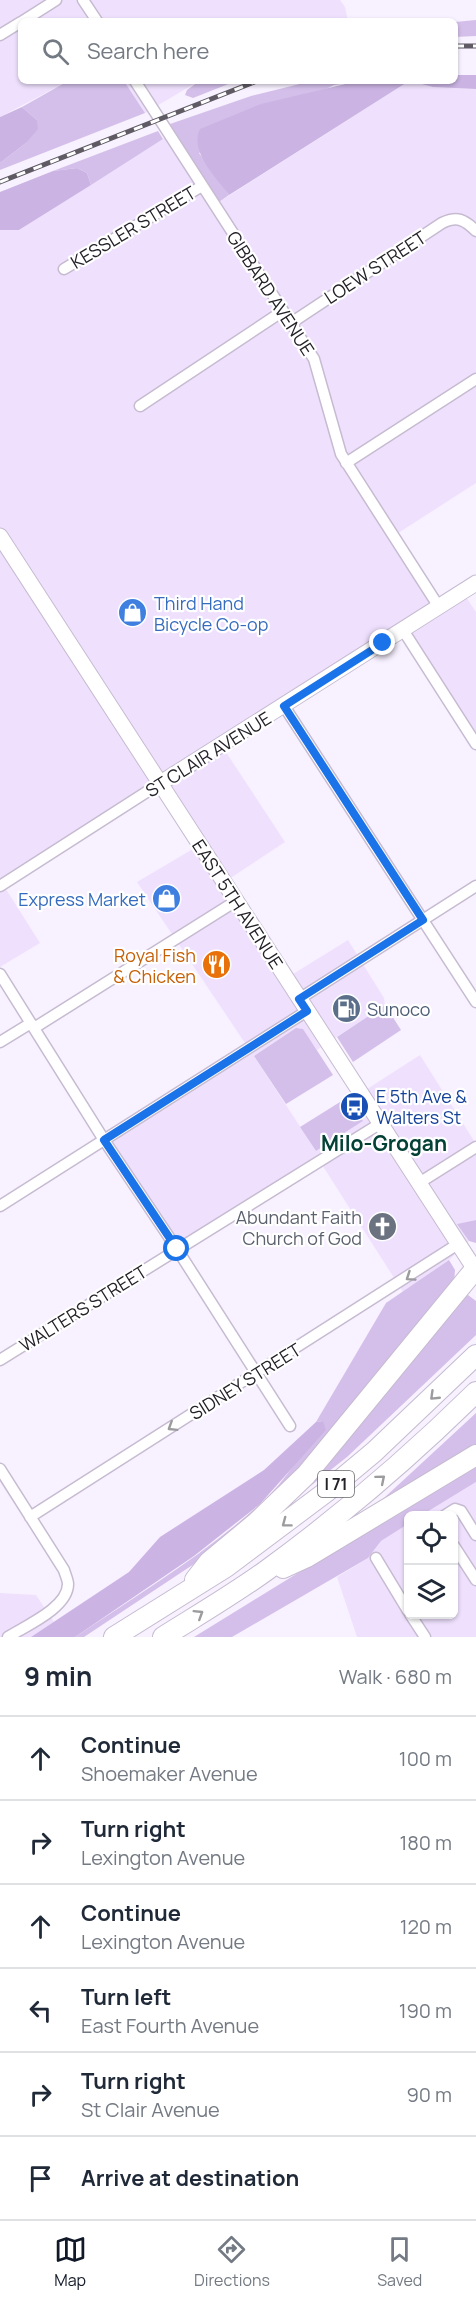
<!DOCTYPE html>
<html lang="en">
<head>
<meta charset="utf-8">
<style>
  :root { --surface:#fff; --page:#f2f2f3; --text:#1f2937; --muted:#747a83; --line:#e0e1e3; --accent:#111827 }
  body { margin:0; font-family:Manrope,sans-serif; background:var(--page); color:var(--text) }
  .controls { position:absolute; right:18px; bottom:18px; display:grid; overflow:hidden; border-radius:9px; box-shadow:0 2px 4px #0004 }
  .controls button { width:54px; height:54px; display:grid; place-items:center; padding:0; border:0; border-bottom:2px solid var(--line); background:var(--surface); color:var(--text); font:30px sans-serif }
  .stop { position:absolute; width:18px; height:18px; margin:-14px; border:4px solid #1a73e8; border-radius:50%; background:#fff }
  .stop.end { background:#1a73e8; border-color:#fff; box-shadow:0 2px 6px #0008 }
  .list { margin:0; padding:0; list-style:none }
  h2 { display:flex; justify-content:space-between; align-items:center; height:78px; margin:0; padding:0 24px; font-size:26px }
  h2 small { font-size:20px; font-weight:400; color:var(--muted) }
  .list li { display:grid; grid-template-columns:39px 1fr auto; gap:18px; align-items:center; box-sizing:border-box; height:84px; padding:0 24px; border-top:2px solid var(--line) }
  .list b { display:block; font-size:22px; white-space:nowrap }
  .list p { margin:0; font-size:20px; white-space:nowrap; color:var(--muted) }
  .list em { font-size:20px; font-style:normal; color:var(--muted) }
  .icon { flex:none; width:33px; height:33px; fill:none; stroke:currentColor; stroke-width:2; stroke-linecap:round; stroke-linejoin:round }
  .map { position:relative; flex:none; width:476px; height:1637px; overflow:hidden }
  .search { position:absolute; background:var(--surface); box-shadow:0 2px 4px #0004; left:18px; right:18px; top:18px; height:66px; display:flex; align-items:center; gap:15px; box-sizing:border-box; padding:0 21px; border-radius:9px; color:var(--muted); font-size:22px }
  .sheet { height:582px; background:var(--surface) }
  nav { display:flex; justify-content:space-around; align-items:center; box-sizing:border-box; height:84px; border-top:2px solid var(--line); background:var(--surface); font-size:16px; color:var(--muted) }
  nav a { display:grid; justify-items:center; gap:3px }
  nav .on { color:var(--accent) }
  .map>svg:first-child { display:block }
</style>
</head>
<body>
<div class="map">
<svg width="476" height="1637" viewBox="0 0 476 1637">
  <rect width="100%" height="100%" fill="#f8f1ff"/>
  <path fill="#efe1fe" d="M0,0H340L345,7L348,21H21V81H68L0,117Z
    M124,81H199L145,113Z
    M409,81L433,87L476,89V483L392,537L438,607L462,591L476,612V744L404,629L222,746L285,842L223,883L285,979L348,940L384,998L385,1005L317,1050L303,1030L254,1056L316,1151L363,1121L350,1100L420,1055L476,1144V1220L458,1224L469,1241L449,1260L403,1292L319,1160L176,1250L104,1140L249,1049L137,882L198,846L160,787L4,886L40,943L0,967V230H19L174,132L219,202Z
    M476,1482V1637H357L337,1577L368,1558L381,1541L408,1524V1614H454V1516L422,1515Z
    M0,1593L36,1595L54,1622L31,1637H0Z"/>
  <path fill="#d4bfea" d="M476,20V36L455,37V22Z
    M68,81H124L145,113L0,170V163L26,143L37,120L22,107Z
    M199,81H236L193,98L185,95L187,90Z
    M312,81H358L334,85L199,153L229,195L219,202L170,124L251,96Z
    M158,131L163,139L91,185L87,173L77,168L53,171Z
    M385,1005L401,1030L353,1062L337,1037Z
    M296,1028L303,1029L333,1075L286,1104L254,1056Z
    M348,1097L363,1121L316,1151L300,1127Z
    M476,1220V1243L469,1241L457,1224Z
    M449,1260L455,1270L454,1283L284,1489L197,1562L84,1637H75C137,1595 204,1555 260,1504C286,1481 304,1450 323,1421L316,1422L386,1303Z
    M464,1292L476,1301V1335L347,1457L275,1514Z
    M476,1413V1448L371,1510Z
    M476,1466V1482L422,1515L408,1516V1524L381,1541L368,1558L232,1637H194L441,1485Z"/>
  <path fill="#cbb4e3" d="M455,75H476V89L433,87L410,81H455Z
    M358,81H409L229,195C217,178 189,152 200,129L261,104Z
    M22,107L37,120L38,129L26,143L0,163V117Z
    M77,168L87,173L91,185L19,230H0V192L53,171Z
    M323,1421L326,1430L260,1504L194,1556L75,1637H31L129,1572L160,1537L264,1470L316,1422Z"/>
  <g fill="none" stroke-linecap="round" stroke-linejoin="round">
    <defs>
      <path id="street" d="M83,0L97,21
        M23,21L56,0
        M0,35L21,22
        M135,81L314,359L341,454L439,607
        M64,269L202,186
        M291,323L442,223C457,216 464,219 476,231
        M140,406L283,311
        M346,463L476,379
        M403,630L476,744
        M284,706L476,1002
        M0,886L159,784
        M0,974L104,1140L177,1249L290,1426
        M299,999L476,886
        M34,1028L236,901
        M0,1042L31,1023
        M419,1183L476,1147
        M0,1206L307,1011
        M0,1360L381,1123
        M0,1469L64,1570C65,1574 68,1580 68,1584C68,1608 25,1626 8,1637
        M444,1516L455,1509L461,1511L476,1535
        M30,1517L458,1244
        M454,1546L476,1580
        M376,1558L408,1611
        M410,1614L425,1637"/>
      <path id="secondary" d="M0,536L476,1271
        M159,784L476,583"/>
      <path id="highway" d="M283,1568L307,1557L476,1455
        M195,1580L209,1562L256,1523L306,1475L476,1268
        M114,1637L226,1567L326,1492L374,1452L476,1355
        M163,1637C198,1615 234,1594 267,1570C341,1516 411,1456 476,1392"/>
    </defs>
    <use href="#street" stroke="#c6bbd1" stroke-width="13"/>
    <use href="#secondary" stroke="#c6bbd1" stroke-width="17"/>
    <use href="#highway" stroke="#c6bbd1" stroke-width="22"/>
    <use href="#street" stroke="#fff" stroke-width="10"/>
    <use href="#secondary" stroke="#fff" stroke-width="15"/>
    <use href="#highway" stroke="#fff" stroke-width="20"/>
    <defs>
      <path id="rail" d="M455,46H476
        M0,182L257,81"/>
    </defs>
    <use href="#rail" stroke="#5f5a63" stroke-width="5"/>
    <use href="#rail" stroke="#fff" stroke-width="3" stroke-dasharray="9" stroke-linecap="butt"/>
  </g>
  <defs><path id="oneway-chevron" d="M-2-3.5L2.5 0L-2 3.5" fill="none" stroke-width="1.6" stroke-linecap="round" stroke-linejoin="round" transform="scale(1.5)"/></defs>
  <g stroke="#9c9b9e">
    <use href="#oneway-chevron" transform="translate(410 1277) rotate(146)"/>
    <use href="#oneway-chevron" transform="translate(434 1396) rotate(136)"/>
    <use href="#oneway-chevron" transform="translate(172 1427) rotate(148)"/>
    <use href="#oneway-chevron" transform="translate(381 1479) rotate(-40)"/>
    <use href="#oneway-chevron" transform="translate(286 1523) rotate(143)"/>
    <use href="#oneway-chevron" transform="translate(199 1614) rotate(-32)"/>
  </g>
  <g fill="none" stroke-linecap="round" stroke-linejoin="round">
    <path stroke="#1a73e8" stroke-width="8" d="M177,1249L104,1140L307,1011L299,999L423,920L284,706L383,643"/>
  </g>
  <defs>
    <symbol id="shop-disc" viewBox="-11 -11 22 22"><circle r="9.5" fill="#3f7fe0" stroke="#fff"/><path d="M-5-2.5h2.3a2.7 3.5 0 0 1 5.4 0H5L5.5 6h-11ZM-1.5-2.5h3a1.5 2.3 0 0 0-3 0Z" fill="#fff"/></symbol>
    <symbol id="restaurant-disc" viewBox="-11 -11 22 22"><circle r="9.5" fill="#e8710a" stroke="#fff"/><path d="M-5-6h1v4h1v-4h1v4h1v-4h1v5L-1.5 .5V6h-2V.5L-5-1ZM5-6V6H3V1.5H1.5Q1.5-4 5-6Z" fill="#fff"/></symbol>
    <symbol id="fuel-disc" viewBox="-11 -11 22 22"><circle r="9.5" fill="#5c6f8a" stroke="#fff"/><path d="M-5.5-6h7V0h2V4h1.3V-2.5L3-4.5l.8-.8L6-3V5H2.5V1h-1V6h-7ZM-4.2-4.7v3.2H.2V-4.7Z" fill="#fff"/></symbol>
    <symbol id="bus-disc" viewBox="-11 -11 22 22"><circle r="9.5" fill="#1a4fb4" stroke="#fff"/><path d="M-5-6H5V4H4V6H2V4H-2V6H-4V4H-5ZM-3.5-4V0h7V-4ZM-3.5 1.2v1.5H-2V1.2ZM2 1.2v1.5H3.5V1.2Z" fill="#fff"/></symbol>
    <symbol id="church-disc" viewBox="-11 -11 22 22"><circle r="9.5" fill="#6b7280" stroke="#fff"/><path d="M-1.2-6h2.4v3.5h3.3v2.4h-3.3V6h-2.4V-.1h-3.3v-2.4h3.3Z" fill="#fff"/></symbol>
  </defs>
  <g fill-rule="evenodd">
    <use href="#shop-disc" x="116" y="596" width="33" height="33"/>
    <use href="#shop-disc" x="150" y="882" width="33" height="33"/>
    <use href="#restaurant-disc" x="200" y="948" width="33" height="33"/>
    <use href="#fuel-disc" x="330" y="992" width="33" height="33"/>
    <use href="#bus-disc" x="338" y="1090" width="33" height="33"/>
    <use href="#church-disc" x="366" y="1210" width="33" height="33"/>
  </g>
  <g text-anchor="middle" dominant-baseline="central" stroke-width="4.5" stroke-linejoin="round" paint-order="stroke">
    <rect fill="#fff" stroke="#666468" stroke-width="1.5" x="318" y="1471" width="36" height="26" rx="4.5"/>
    <g font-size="16" font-weight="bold" fill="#242128">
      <text x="336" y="1484">I 71</text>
    </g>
    <g font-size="18" fill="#242128" stroke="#fff">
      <text transform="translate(133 227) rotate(-31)">KESSLER STREET</text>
      <text transform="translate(375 267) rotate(-33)">LOEW STREET</text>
      <text transform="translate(271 293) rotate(57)">GIBBARD AVENUE</text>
      <text transform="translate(208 754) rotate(-32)">ST CLAIR AVENUE</text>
      <text transform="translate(238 904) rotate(57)">EAST 5TH AVENUE</text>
      <text transform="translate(83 1308) rotate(-32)">WALTERS STREET</text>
      <text transform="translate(245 1381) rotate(-32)">SIDNEY STREET</text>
    </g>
    <g font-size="18" fill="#366cbe" stroke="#fff" text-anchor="start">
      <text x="154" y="603">Third Hand<tspan x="154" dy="21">Bicycle Co-op</tspan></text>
      <text x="146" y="899" text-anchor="end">Express Market</text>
    </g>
    <g font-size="18" fill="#c56008" stroke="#fff" text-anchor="end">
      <text x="196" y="955">Royal Fish<tspan x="196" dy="21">&amp; Chicken</tspan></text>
    </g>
    <g font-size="18" fill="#4e5e75" stroke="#fff" text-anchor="start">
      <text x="367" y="1009">Sunoco</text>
    </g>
    <g font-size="18" fill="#164399" stroke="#fff" text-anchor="start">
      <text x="376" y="1096">E 5th Ave &amp;<tspan x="376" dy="21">Walters St</tspan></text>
    </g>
    <g font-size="18" fill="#5b616d" stroke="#fff" text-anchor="end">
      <text x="362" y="1217">Abundant Faith<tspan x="362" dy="21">Church of God</tspan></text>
    </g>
    <g font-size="21" font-weight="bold" fill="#034035" stroke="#fff">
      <text x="384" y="1143">Milo-Grogan</text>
    </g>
  </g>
</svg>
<div class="controls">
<button><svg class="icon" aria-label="locate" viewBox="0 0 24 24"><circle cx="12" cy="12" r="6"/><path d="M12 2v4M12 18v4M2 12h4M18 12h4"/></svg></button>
<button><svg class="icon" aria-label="layers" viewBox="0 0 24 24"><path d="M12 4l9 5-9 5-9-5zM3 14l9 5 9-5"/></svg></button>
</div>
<div class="stop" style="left:177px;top:1249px"></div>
<div class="stop end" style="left:383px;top:643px"></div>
<div class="search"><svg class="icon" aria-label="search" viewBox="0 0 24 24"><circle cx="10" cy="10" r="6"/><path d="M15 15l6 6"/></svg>Search here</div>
</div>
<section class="sheet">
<h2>9 min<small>Walk · 680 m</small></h2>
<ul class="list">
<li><svg class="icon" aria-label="ahead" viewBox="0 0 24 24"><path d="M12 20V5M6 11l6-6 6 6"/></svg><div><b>Continue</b><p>Shoemaker Avenue</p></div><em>100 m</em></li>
<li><svg class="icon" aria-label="right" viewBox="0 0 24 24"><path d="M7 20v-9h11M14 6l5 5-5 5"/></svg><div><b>Turn right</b><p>Lexington Avenue</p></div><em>180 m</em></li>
<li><svg class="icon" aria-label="ahead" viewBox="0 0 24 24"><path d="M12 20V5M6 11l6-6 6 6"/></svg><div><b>Continue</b><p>Lexington Avenue</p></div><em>120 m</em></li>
<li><svg class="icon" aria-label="left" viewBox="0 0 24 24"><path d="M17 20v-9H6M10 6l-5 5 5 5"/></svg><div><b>Turn left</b><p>East Fourth Avenue</p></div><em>190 m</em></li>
<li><svg class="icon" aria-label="right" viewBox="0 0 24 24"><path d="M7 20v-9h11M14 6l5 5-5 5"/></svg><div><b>Turn right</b><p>St Clair Avenue</p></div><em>90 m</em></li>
<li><svg class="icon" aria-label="arrive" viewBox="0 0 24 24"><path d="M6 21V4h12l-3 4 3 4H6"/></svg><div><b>Arrive at destination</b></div></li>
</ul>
</section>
<nav>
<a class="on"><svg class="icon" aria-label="map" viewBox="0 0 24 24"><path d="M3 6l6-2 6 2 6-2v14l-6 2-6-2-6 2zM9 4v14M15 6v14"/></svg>Map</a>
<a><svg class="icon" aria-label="directions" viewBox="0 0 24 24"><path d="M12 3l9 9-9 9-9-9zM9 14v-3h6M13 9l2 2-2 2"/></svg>Directions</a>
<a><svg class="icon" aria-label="saved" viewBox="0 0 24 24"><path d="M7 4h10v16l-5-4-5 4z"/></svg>Saved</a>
</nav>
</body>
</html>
